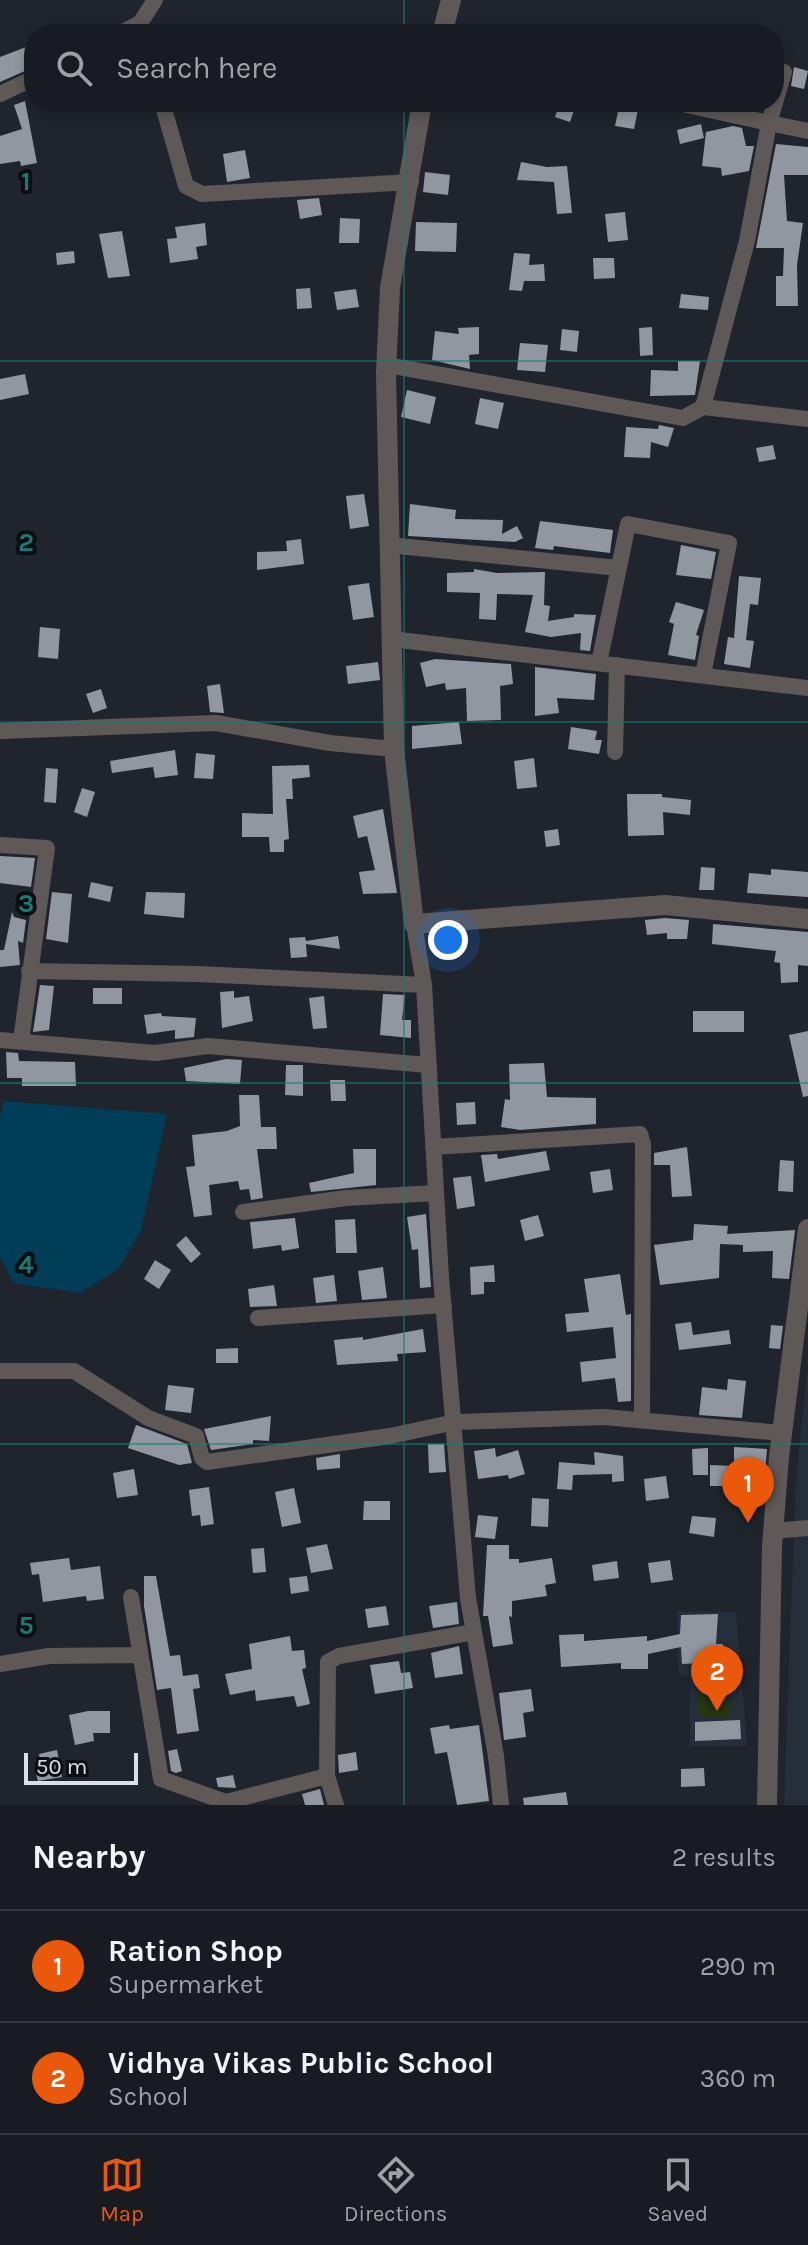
<!DOCTYPE html>
<html lang="en">
<head>
<meta charset="utf-8">
<style>
  :root { --surface:#181c22; --page:#21252a; --text:#f1f3f6; --muted:#9fa1a5; --line:#363a40; --accent:#ea580c }
  body { margin:0; font-family:Karla,sans-serif; background:var(--page); color:var(--text) }
  .scale { position:absolute; left:24px; bottom:20px; width:114px; box-sizing:border-box; padding-left:8px; border:4px solid #dce0e5; border-top:0; font-size:22px; line-height:28px; white-space:nowrap; color:#dce0e5; -webkit-text-stroke:6px #0c0e12; paint-order:stroke }
  .you { position:absolute; left:448px; top:940px; width:28px; height:28px; margin:-20px; border:6px solid #fff; border-radius:50%; background:#1a73e8; box-shadow:0 0 0 12px #1a73e833 }
  .badge { display:grid; place-items:center; width:52px; height:52px; border-radius:50%; background:var(--accent); color:#fff; font-size:26px; font-weight:700 }
  .pin { position:absolute; translate:-50% -66px; filter:drop-shadow(0 2px 4px #0008) }
  .pin::after { content:''; position:absolute; top:42px; width:28px; height:24px; background:inherit; clip-path:polygon(0 0,100% 0,50% 100%) }
  .list { margin:0; padding:0; list-style:none }
  h2 { display:flex; justify-content:space-between; align-items:center; height:104px; margin:0; padding:0 32px; font-size:34px }
  h2 small { font-size:26px; font-weight:400; color:var(--muted) }
  .list li { display:grid; grid-template-columns:52px 1fr auto; gap:24px; align-items:center; box-sizing:border-box; height:112px; padding:0 32px; border-top:2px solid var(--line) }
  .list b { display:block; font-size:30px; white-space:nowrap }
  .list p { margin:0; font-size:26px; white-space:nowrap; color:var(--muted) }
  .list em { font-size:26px; font-style:normal; color:var(--muted) }
  .icon { flex:none; width:44px; height:44px; fill:none; stroke:currentColor; stroke-width:2; stroke-linecap:round; stroke-linejoin:round }
  .map { position:relative; flex:none; width:808px; height:1805px; overflow:hidden }
  .search { position:absolute; background:var(--surface); box-shadow:0 4px 12px #0003; left:24px; right:24px; top:24px; height:88px; display:flex; align-items:center; gap:20px; box-sizing:border-box; padding:0 28px; border-radius:32px; color:var(--muted); font-size:30px }
  .sheet { height:328px; background:var(--surface) }
  nav { display:flex; justify-content:space-around; align-items:center; box-sizing:border-box; height:112px; border-top:2px solid var(--line); background:var(--surface); font-size:22px; color:var(--muted) }
  nav a { display:grid; justify-items:center; gap:4px }
  nav .on { color:var(--accent) }
  .map>svg:first-child { display:block }
</style>
</head>
<body>
<div class="map">
<svg width="808" height="1805" viewBox="0 0 808 1805">
  <rect width="100%" height="100%" fill="#20252d"/>
  <path fill="#252e3b" d="M808,1367V1805H784L796,1477Z
    M677,1611L736,1612L747,1746H690V1677L679,1676Z"/>
  <path fill="#253712" d="M696,1676H727L730,1717L699,1718Z"/>
  <path fill="#003d56" d="M4,1101L167,1114L141,1231L118,1269L80,1293L14,1283L0,1257V1118Z"/>
  <path fill="#9097a1" d="M34,44V67L0,82V57Z
    M794,67L808,71L804,89L791,86Z
    M25,101L37,163L21,166L20,161L0,164V136L22,129L14,105Z
    M560,102H577L570,122L555,117Z
    M620,102L639,105L634,129L615,126Z
    M701,124L704,138L680,144L677,130Z
    M733,126L742,128L746,146H754L749,171L722,176L721,168L702,166L706,132Z
    M776,144L808,147V175H784L787,221L803,223L797,265L798,306H776V276H783L784,248H756Z
    M245,150L250,178L227,182L223,154Z
    M521,162L547,167L567,166L572,213L557,214L554,182L517,180Z
    M425,172L450,175L448,195L423,192Z
    M319,198L322,215L300,219L297,200Z
    M625,212L628,240L608,242L605,214Z
    M340,218L360,219L359,243H339Z
    M416,222L457,223L456,252L415,251Z
    M205,223L207,245L196,247L198,259L170,263L167,239L177,238L175,227Z
    M122,231L130,276L108,278L99,234Z
    M74,251L75,263L57,265L56,253Z
    M514,253L530,254L529,265L544,264L545,281H524L522,291L509,290Z
    M593,258H614L615,278L594,279Z
    M310,288L312,308L297,309L296,289Z
    M356,289L359,307L337,310L334,292Z
    M681,294L709,297L708,310L679,308Z
    M479,327V354L469,355L470,369L432,360L435,331L459,334L458,328Z
    M652,327L653,355L640,356L639,328Z
    M562,329L579,331L577,352L560,350Z
    M520,343L548,345L545,372L517,370Z
    M678,361H700L695,395L650,396L651,370L678,371Z
    M25,374L29,394L0,400V379Z
    M407,390L436,397L430,424L401,417Z
    M480,398L504,403L498,429L475,424Z
    M659,425L674,428L668,447L651,442L650,458L624,457L626,427L658,429Z
    M773,445L776,459L759,462L756,448Z
    M364,494L369,526L350,529L346,496Z
    M410,504L456,510L455,519L503,520L502,534L517,526L523,538L515,542L408,536Z
    M540,521L613,530L610,553L554,546L553,550L535,548Z
    M301,539L304,564L257,570V552L287,551L286,541Z
    M681,545L716,552L711,579L676,575Z
    M474,569L497,573L545,572L544,605L550,606L548,621L574,617V614L596,615L590,651L580,650L581,633L551,637L525,632L533,595L497,594L496,620L479,619L480,593L447,592V573L474,572Z
    M739,576L761,578L758,605L750,604L746,640L754,641L750,668L724,664L728,637L734,638Z
    M369,583L374,617L353,620L348,586Z
    M676,602L704,610L696,635L699,636L695,660L668,655L674,624L669,622Z
    M40,627L60,629L58,659L38,657Z
    M435,659L511,664L513,684L500,686L501,720L467,721L466,688L446,690L445,683L426,687L420,663Z
    M378,662L380,680L348,684L346,666Z
    M535,667L596,674L594,700L557,698L559,713L535,716Z
    M220,684L224,713L210,712L207,686Z
    M101,689L107,708L93,713L86,694Z
    M459,722L462,744L412,749V726Z
    M571,727L597,731L595,740H602L599,754L568,749Z
    M175,750L178,775L155,778L153,767L112,773L110,761Z
    M196,753L215,755L213,779L194,778Z
    M534,758L537,787L517,789L514,761Z
    M309,765L310,777L292,779L293,799H286L289,839L284,840V852H270L269,837H242V813L273,814L272,766Z
    M46,768L58,769L56,803L44,802Z
    M82,788L95,792L87,817L74,812Z
    M627,794H662V797L691,800L690,815L663,812L664,835L628,836Z
    M383,809L397,893L363,894L359,872L375,870L367,836L358,838L353,816Z
    M558,829L560,845L546,847L544,831Z
    M0,856L35,858L31,887L0,883Z
    M701,867L715,868L714,890H699Z
    M771,869L808,872V897L747,893L749,873L771,875Z
    M91,882L113,887L110,902L88,897Z
    M52,892L72,894L68,943L46,939Z
    M146,892L185,893L184,918L144,914Z
    M12,912L14,917L26,920L23,943L18,941L20,965L0,967V950H4Z
    M665,918L689,920L687,939H667V933L647,935L645,920Z
    M713,924L808,932V966L798,965V982L781,983L780,963L774,962L776,951L712,944Z
    M338,936L340,949L306,944L307,957L291,958L289,938L305,937L306,941Z
    M40,985L54,986L49,1030L33,1032Z
    M93,988H122V1004H93Z
    M234,991V998L249,996L253,1021L222,1028L220,992Z
    M383,994L405,995L402,1020H411V1038L380,1035Z
    M324,996L327,1028L313,1029L309,998Z
    M693,1011H744V1032H693Z
    M161,1013L162,1016L196,1018L194,1037L175,1039V1030L147,1034L144,1015Z
    M808,1031V1096L803,1097L789,1035Z
    M6,1052L18,1053L19,1061L75,1062L76,1086H22V1078H7Z
    M226,1059L242,1060L240,1084L186,1081L184,1068Z
    M544,1063L547,1097L596,1098V1124L520,1130L501,1127L505,1099L510,1100L509,1064Z
    M286,1065H303V1096L285,1095Z
    M330,1080H345L346,1101H331Z
    M239,1095H259L261,1127H276L277,1149H257L263,1198L251,1200L249,1189L240,1190L238,1181L209,1185L212,1215L194,1217L186,1167L195,1166L192,1135L227,1131L240,1126Z
    M475,1102L476,1124L457,1125L456,1103Z
    M687,1147L692,1196L672,1197L670,1165H654V1153Z
    M353,1149H376V1185L311,1192L309,1183L354,1173Z
    M546,1151L550,1170L485,1182L481,1155L497,1154L498,1159Z
    M780,1160L794,1161L793,1192L778,1191Z
    M610,1169L613,1190L593,1193L590,1172Z
    M471,1176L475,1206L457,1209L453,1178Z
    M426,1214L431,1287L420,1288L418,1249L412,1250L407,1217Z
    M538,1215L544,1236L525,1241L520,1220Z
    M295,1218L299,1248L282,1251L281,1245L253,1249L250,1222Z
    M355,1219L357,1253H336L335,1220Z
    M694,1224L728,1226L727,1234L795,1230L789,1279L772,1278L773,1251L743,1252V1245L720,1244L719,1278L660,1285L654,1245L693,1240Z
    M186,1236L201,1254L191,1263L176,1245Z
    M155,1260L171,1270L159,1289L144,1279Z
    M494,1265L495,1282H484V1294L471,1295L470,1267Z
    M383,1267L387,1298L362,1300L358,1271Z
    M620,1274L626,1315L631,1314V1401L618,1402L615,1378L582,1382L580,1362L616,1358L613,1327L567,1332L565,1314L589,1312L584,1279Z
    M334,1275L337,1301L316,1303L313,1278Z
    M274,1285L277,1306L250,1307L248,1289Z
    M691,1322L693,1335L729,1330L731,1344L679,1350L675,1324Z
    M771,1325L783,1326L780,1349L769,1348Z
    M423,1329L426,1352L397,1354L398,1361L337,1365L334,1340L363,1337V1340Z
    M238,1348V1363H216V1349Z
    M728,1379L746,1381L742,1418L699,1415L702,1387L727,1390Z
    M168,1385L194,1388L191,1413L165,1410Z
    M271,1416L269,1441L253,1440V1444L211,1450L204,1429Z
    M136,1425L187,1444L192,1463L179,1465L128,1448Z
    M428,1444H444L446,1472L429,1473Z
    M734,1447L767,1449L764,1484H759L761,1468L735,1466L734,1486H710V1465L734,1466Z
    M495,1448L496,1457L518,1450L525,1474L509,1479L508,1475L478,1479L474,1451Z
    M708,1448V1475H693L692,1449Z
    M594,1452L623,1456L624,1481L612,1482V1474L573,1475L572,1490L557,1489L559,1462L595,1465Z
    M340,1454V1468L317,1470L316,1458Z
    M134,1469L138,1495L117,1498L113,1473Z
    M666,1476L669,1498L646,1501L644,1479Z
    M209,1487L214,1524L201,1526L200,1515L192,1516L189,1490Z
    M294,1488L301,1523L282,1527L275,1492Z
    M532,1498L549,1499L548,1527L531,1526Z
    M364,1501H390V1520H363Z
    M478,1515L498,1517L495,1539L475,1537Z
    M692,1516L716,1518L714,1537L689,1533Z
    M327,1544L333,1569L311,1573L306,1548Z
    M487,1545H509V1559H519V1563L552,1558L556,1583L545,1585L547,1596L512,1601V1617L509,1616L513,1644L493,1647L488,1616H483Z
    M264,1548L266,1572L253,1573L251,1549Z
    M69,1558L71,1570L100,1566L104,1599L87,1601L86,1596L43,1602L39,1574L32,1575L30,1563Z
    M670,1560L673,1580L651,1583L648,1563Z
    M617,1561L619,1578L594,1581L592,1565Z
    M144,1576H156L170,1656L180,1655L183,1676L198,1674L200,1688L193,1689L199,1731L177,1734L171,1688L157,1690L144,1606Z
    M307,1576L309,1591L291,1594L289,1578Z
    M457,1602L459,1624L433,1628L429,1606Z
    M386,1606L389,1625L368,1628L365,1609Z
    M718,1614L716,1644H723L724,1662L682,1664L681,1647L648,1654V1669H621V1663L561,1667L559,1635L584,1634V1641L647,1636V1641L680,1634L681,1615Z
    M290,1636L292,1651L304,1650L306,1668L302,1669L310,1704L297,1707L294,1696L256,1701L255,1690L230,1695L225,1674L252,1669L249,1644Z
    M459,1646L463,1674L435,1678L431,1653Z
    M399,1661L401,1673L410,1672L413,1688L375,1694L370,1665Z
    M531,1689L534,1711L523,1713L526,1737L504,1740L499,1693Z
    M88,1711H110V1733H93L94,1741L75,1745L69,1715Z
    M740,1720L741,1739L695,1741V1722Z
    M449,1725L450,1729L479,1725L489,1801L457,1805L447,1752L435,1754L430,1728Z
    M177,1749L182,1771L176,1773L171,1771L168,1751Z
    M57,1750L62,1777L38,1781L35,1770L41,1768L39,1754Z
    M356,1752L358,1770L339,1773L338,1755Z
    M704,1768L705,1786L681,1787V1769Z
    M233,1775L236,1788L218,1787L216,1778Z
    M320,1789L324,1805H305L302,1794Z
    M566,1792L568,1805H524L523,1798Z"/>
  <g fill="none" stroke-linecap="round" stroke-linejoin="round">
    <path stroke="#5e5957" stroke-width="16" d="M119,34L140,23L155,0
      M784,72L769,123L808,131
      M0,94L34,78
      M162,102L186,186L202,194L411,182
      M387,365L683,418L703,407L747,241L769,123L673,102
      M703,407L808,419
      M388,545L619,568
      M391,639L808,688
      M599,663L628,524L729,543L703,675
      M0,731L216,723L330,743L394,749
      M615,752L617,665
      M0,845L47,848L21,1041
      M414,924L424,985L441,1277L468,1598L496,1756L501,1805
      M29,971L197,974L424,985
      M0,1040L155,1053L208,1046L428,1065
      M433,1147L640,1134L643,1144L642,1420
      M243,1212L346,1198L436,1193
      M258,1318L444,1305
      M0,1371H74L148,1418L196,1436L202,1458L207,1462L390,1436L455,1422L604,1417L782,1433
      M773,1531L808,1528
      M131,1597L161,1779L226,1802
      M0,1664L49,1656L138,1655
      M327,1776L328,1662L339,1656L474,1632
      M226,1805V1802L327,1776L336,1805"/>
    <path stroke="#5e5957" stroke-width="20" d="M442,34L451,0
      M422,102L390,288L386,373L394,749L414,924L665,905L808,919
      M767,1805L772,1546L779,1457L808,1229"/>
  </g>
  <path fill="none" stroke="#197b74" stroke-width="2" stroke-opacity="0.55" d="M404,0V34M404,102V1805M0,361H808M0,722H808M0,1083H808M0,1444H808"/>
  <g font-size="26" text-anchor="middle" font-weight="bold" fill="#197b74" stroke="#0c0e12" stroke-width="8" stroke-linejoin="round" paint-order="stroke">
    <text x="26" y="190">1</text>
    <text x="26" y="551">2</text>
    <text x="26" y="912">3</text>
    <text x="26" y="1273">4</text>
    <text x="26" y="1634">5</text>
  </g>
</svg>
<div class="scale">50 m</div>
<div class="you"></div>
<div class="pin badge" style="left:748px;top:1523px">1</div>
<div class="pin badge" style="left:717px;top:1711px">2</div>
<div class="search"><svg class="icon" aria-label="search" viewBox="0 0 24 24"><circle cx="10" cy="10" r="6"/><path d="M15 15l6 6"/></svg>Search here</div>
</div>
<section class="sheet">
<h2>Nearby<small>2 results</small></h2>
<ul class="list">
<li><span class="badge">1</span><div><b>Ration Shop</b><p>Supermarket</p></div><em>290 m</em></li>
<li><span class="badge">2</span><div><b>Vidhya Vikas Public School</b><p>School</p></div><em>360 m</em></li>
</ul>
</section>
<nav>
<a class="on"><svg class="icon" aria-label="map" viewBox="0 0 24 24"><path d="M3 6l6-2 6 2 6-2v14l-6 2-6-2-6 2zM9 4v14M15 6v14"/></svg>Map</a>
<a><svg class="icon" aria-label="directions" viewBox="0 0 24 24"><path d="M12 3l9 9-9 9-9-9zM9 14v-3h6M13 9l2 2-2 2"/></svg>Directions</a>
<a><svg class="icon" aria-label="saved" viewBox="0 0 24 24"><path d="M7 4h10v16l-5-4-5 4z"/></svg>Saved</a>
</nav>
</body>
</html>
